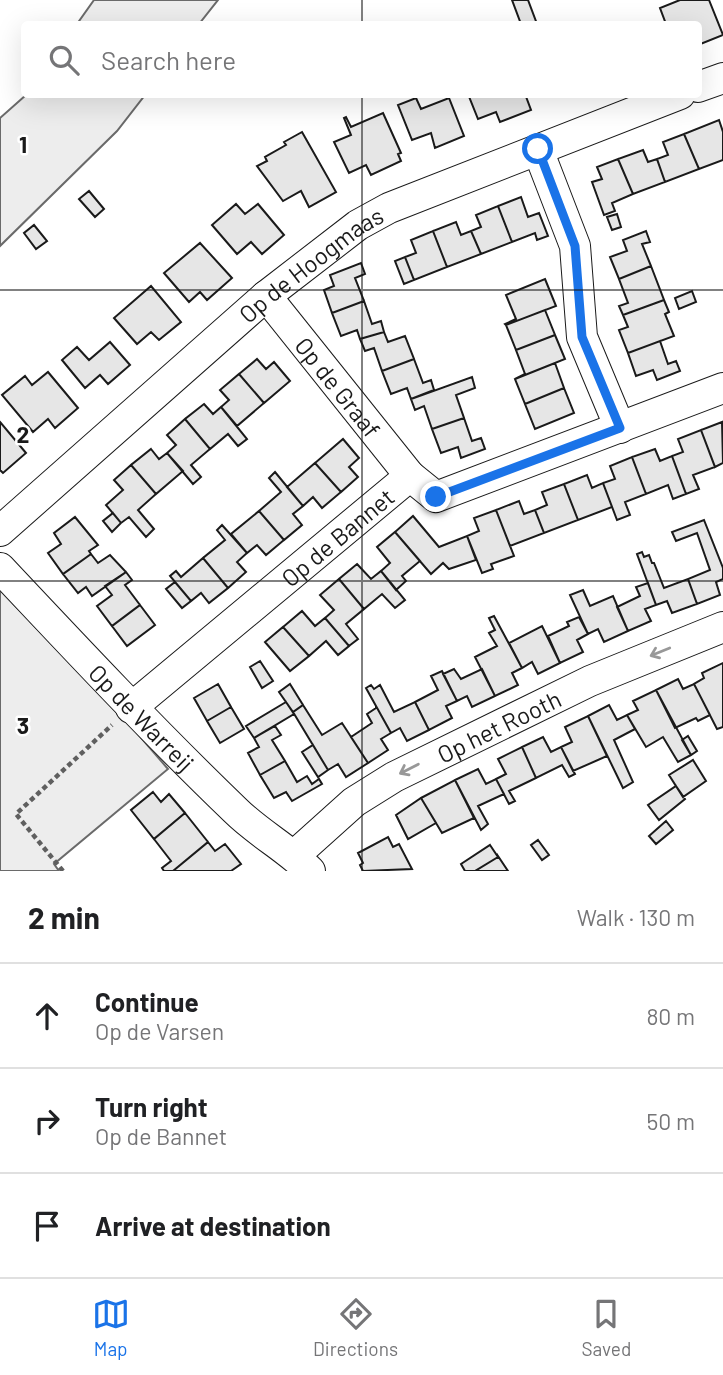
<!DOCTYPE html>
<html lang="en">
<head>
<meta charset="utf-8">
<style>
  :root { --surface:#fff; --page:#f6f6f6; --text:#202124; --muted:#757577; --line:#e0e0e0; --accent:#1a73e8 }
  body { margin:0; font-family:Barlow,sans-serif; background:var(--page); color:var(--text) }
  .stop { position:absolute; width:21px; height:21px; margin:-16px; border:5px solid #1a73e8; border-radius:50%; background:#fff }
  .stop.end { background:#1a73e8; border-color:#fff; box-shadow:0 2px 7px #0008 }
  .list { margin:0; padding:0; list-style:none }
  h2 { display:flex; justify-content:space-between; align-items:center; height:91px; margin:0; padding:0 28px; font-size:30px }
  h2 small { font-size:23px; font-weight:400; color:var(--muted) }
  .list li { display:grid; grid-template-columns:46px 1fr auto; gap:21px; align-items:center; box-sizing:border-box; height:105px; padding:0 28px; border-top:2px solid var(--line) }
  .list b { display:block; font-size:26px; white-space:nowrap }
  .list p { margin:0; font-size:23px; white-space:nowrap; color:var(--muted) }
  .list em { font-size:23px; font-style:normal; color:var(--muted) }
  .icon { flex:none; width:38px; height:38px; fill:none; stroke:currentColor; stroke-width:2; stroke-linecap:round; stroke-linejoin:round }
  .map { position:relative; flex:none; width:723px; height:871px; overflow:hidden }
  .search { position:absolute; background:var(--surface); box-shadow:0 7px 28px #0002; left:21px; right:21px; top:21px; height:77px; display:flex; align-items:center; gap:18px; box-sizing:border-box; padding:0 24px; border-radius:7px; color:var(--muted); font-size:26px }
  .sheet { height:406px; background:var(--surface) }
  nav { display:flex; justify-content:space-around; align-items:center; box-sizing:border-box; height:98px; border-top:2px solid var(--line); background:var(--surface); font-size:19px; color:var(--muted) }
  nav a { display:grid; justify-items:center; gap:4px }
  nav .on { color:var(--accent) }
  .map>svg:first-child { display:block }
</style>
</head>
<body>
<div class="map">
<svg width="723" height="871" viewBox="0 0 723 871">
  <rect width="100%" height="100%" fill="#fff"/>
  <path fill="#ededed" stroke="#6a6a6a" stroke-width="2" d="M94,0H218L199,24H77Z
    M26,95H145L117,131L0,246V118Z
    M0,590L137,733L168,769L54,864L59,871H0Z"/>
  <path fill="#e6e6e6" stroke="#1a1a1a" stroke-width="2" d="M512,0H528L537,24H521Z
    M680,0H709L723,35L698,45V24H666L660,8Z
    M468,94H525L531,110L500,122L496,112L478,119Z
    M416,98L421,109L449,98L464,136L435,148L431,133L412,140L398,105Z
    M383,113L401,153L398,154L401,161L371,175L366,165L349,173L334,142L351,135L344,118L346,117L351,127Z
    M719,120L723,132V160L699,169L684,134Z
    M302,132L336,192L309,207L301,191L283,201L257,166L267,161L265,157L286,145L284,142Z
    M684,134L699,169L665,182L657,159L668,155L663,142Z
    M643,150L648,162L657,159L665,182L633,194L618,159Z
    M618,159L633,194L612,203L615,211L604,215L592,182L602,179L597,167Z
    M89,191L104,209L95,217L79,199Z
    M521,197L528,217L539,213L548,236L537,240L535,233L512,242L498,206Z
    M236,204L245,214L258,204L284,235L262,254L251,242L237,254L212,225Z
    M498,206L512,242L481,254L471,231L481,227L476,215Z
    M617,214L621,227L612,230L607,217Z
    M456,222L461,235L471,231L481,254L447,267L433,231Z
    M34,225L47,241L36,249L24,233Z
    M433,231L447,267L414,280L405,257L416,253L411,240Z
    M646,231L650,242L642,244L651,266L619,279L610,257L627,251L623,240Z
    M200,243L232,278L207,300L200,292L189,302L164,273Z
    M405,257L414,280L404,284L395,261Z
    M361,263L365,274L355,278L364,301L332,313L324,290L334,286L330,275Z
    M651,266L664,300L623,315L619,306L628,303L619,279Z
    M545,279L556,306L506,325L505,324L516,319L506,295Z
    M151,286L181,322L159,340L151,332L137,344L114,318Z
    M692,291L696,302L679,309L675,298Z
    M664,300L669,312L665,314L674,336L628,353L619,330L628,327L623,315Z
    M364,301L372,324L381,321L384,332L360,339L357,330L341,336L332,313Z
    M545,310L555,335L516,350L506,325Z
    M384,332L388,342L405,336L414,359L382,371L374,348L365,351L360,339Z
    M555,335L565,359L515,379L525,374L516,350Z
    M660,341L668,364L676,361L680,371L657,380L653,370L636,376L628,353Z
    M110,342L130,365L108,384L100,375L85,388L62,360L77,347L89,360Z
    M257,359L266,369L274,362L290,381L264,403L239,374Z
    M414,359L423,383L431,380L434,390L411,399L407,388L391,394L382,371Z
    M555,363L564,388L525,404L515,379Z
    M48,372L78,408L55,428L48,419L33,432L2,395L25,376L32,385Z
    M239,374L264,403L237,426L221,407L229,400L220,390Z
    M472,377L475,388L456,395L464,418L432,429L424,406L415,410L411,399Z
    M564,388L574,413L535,429L525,404Z
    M204,404L213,414L221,407L247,439L238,446L228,434L210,449L185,419Z
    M464,418L472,441L481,438L485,449L461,458L458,447L441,453L432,429Z
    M185,419L210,449L191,465L201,477L193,484L167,453L176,445L167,435Z
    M0,422L26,453L3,473L0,470Z
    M722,422L723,463L715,467L701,430Z
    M701,430L715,467L693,475L699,489L686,494L672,456L683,452L678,439Z
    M343,439L359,458L349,467L358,477L341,492L315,463Z
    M151,449L159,459L167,453L183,471L156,494L131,465Z
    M655,449L660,461L672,456L686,494L673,499L668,485L646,494L632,457Z
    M632,457L646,494L625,502L630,515L617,520L603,483L615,479L610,466Z
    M315,463L341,492L322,508L313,497L303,506L287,487Z
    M131,465L156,494L138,510L154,529L146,537L129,517L121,523L106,505L123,490L114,480Z
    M275,472L303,506L293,514L302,525L284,540L259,511L281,492L269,478Z
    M587,475L592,488L603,483L612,507L578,520L564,484Z
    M564,484L578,520L544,533L535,510L547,505L542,492Z
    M519,501L524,514L535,510L544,533L510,546L496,510Z
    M496,510L514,556L491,564L493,569L482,573L467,536L479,531L474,518Z
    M259,511L284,540L266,555L257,545L247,553L231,534Z
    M113,513L121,523L112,532L103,521Z
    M413,516L439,547L467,536L476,560L449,569L443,563L431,574L395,532Z
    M75,517L98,545L89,551L91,554L63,574L48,553L61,544L54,533Z
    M704,520L723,568V579L716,582L720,595L697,604L688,579L710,570L697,533L676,541L672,532Z
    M222,525L247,553L237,562L246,572L228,588L203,558L225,540L217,530Z
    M395,532L420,561L402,576L406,581L396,590L381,571L390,563L377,547Z
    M642,552L644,557L649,555L652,563H654L664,588L688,579L697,604L672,613L667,601L656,605L637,554Z
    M91,554L98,563L110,555L126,572L92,596L86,587L78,593L63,574Z
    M203,558L228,588L209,603L201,593L191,601L170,576L176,571L181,577Z
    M357,564L371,579L381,571L405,600L395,608L382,594L364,609L339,579Z
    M126,572L132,580L125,585L140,605L112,626L97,606L112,595L105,586Z
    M339,579L364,609L346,624L358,639L349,646L325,618L334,610L320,595Z
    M175,582L191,601L182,608L166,589Z
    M648,583L656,605L645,609L651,621L628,631L617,607L640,596L636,587Z
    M583,590L590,606L613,596L628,631L604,642L598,629L588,634L570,595Z
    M140,605L155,625L127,646L112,626Z
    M302,611L315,626L325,618L349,646L338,655L326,641L309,656L283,627Z
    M494,616L522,668L512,673L518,685L495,696L475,657L497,646L489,633L495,630L489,618Z
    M579,617L588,634L577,640L583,652L560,663L548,636L569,626L567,622Z
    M542,626L560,663L538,674L532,662L522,668L509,643Z
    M283,627L309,656L290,671L265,642Z
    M260,661L273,681L262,688L250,667Z
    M723,663V727L717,729L694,684L704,678L702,673Z
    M454,669L461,679L482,669L495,696L472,707L467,696L457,701L443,674Z
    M442,671L457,701L446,706L452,718L429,730L415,702L438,690L431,676Z
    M678,679L683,689L694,684L710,715L698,721L696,718L675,728L656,690Z
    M218,684L231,707L207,721L194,698Z
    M290,684L303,705L293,712L279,692Z
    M371,685L374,689L380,685L394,712L415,702L429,730L407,741L400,728L391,733L366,688Z
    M656,690L691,755L678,762L663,737L646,747L627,715L638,710L633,701Z
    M286,702L294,714L254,738L246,726Z
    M303,705L322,735L342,723L368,763L346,777L338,764L328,770L293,712Z
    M609,705L617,720L627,715L635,729L614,740L633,782L623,788L588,716Z
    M376,706L391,733L381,739L388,750L368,763L351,737L372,723L367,714L376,708Z
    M231,707L244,729L220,743L207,721Z
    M588,716L607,756L573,771L561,747L572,742L565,727Z
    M275,726L281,735L272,740L285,761L260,775L248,753L259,747L254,738Z
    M688,736L697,751L691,755L682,740Z
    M543,737L551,752L561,747L575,774L569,777L562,765L536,778L522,747Z
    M313,745L328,770L318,777L302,752Z
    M522,747L536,778L509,791L515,801L509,804L496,779L506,774L498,759Z
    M693,760L706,781L683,797L669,775Z
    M285,761L297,782L307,776L312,784L319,779L322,784L292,801L286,792L274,798L260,775Z
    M478,769L486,784L496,779L504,794L478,806L488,824L481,830L455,780Z
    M455,780L474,818L442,833L421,798Z
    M676,786L685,799L659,820L648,805Z
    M153,792L161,802L169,794L185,813L154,839L131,810Z
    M421,798L436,823L408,839L396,815Z
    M185,813L208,842L173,871H164L162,868L171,861L154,839Z
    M666,821L673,830L656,844L649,836Z
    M388,837L393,847L399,844L412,869L363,871L360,865L363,863L358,853Z
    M538,840L549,855L542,860L531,845Z
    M208,842L215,851L225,844L241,864L231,871H173Z
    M490,845L498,857L475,871H465L461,864Z
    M498,856L508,871H475L498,857Z"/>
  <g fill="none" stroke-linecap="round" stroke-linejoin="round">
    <defs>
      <g id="minor">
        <path d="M698,87L723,78"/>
        <path d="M538,150L575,246L582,337L620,428"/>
        <path id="s1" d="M266,296L410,476"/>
        <path id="s2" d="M0,531L266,296L358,225L389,208L680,94"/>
        <path id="s3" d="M0,568C77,650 154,732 235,810C258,833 287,848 310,871"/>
        <path id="s4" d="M131,708L410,476L436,497L723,388"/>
        <path id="s5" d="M295,855L354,802L394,777L590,681L723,627"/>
      </g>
    </defs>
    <use href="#minor" stroke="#1a1a1a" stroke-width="32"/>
    <path stroke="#5f5f5f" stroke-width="4.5" stroke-dasharray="5 3.5" stroke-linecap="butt" d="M63,871L16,814L112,725"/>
    <use href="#minor" stroke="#fff" stroke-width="30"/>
  </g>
  <defs><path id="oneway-shaft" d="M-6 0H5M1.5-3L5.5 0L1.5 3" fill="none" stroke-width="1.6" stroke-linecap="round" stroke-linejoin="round" transform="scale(1.75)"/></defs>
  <g stroke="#989898">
    <use href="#oneway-shaft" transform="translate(660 652) rotate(158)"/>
    <use href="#oneway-shaft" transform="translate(409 769) rotate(153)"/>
  </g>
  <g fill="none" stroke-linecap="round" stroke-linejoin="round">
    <path stroke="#1a73e8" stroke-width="9" d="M436,497L620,428L582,337L575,246L538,149"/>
  </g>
  <path fill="none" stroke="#1a1a1a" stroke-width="2" stroke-opacity="0.55" d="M362,0V24M362,94V871M0,290H723M0,581H723"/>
  <g text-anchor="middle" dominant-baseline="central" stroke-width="5" stroke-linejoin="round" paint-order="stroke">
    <g font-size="24" fill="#1a1a1a" stroke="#fff">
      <text stroke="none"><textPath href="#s2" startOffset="410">Op de Hoogmaas</textPath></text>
      <text stroke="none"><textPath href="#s1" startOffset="116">Op de Graaf</textPath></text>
      <text stroke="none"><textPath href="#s4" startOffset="268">Op de Bannet</textPath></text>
      <text stroke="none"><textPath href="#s3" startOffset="206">Op de Warreij</textPath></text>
      <text stroke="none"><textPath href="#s5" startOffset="243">Op het Rooth</textPath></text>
    </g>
  </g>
  <g font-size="23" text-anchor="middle" font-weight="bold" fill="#1a1a1a" stroke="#fff" stroke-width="5" stroke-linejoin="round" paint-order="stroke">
    <text x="23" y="153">1</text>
    <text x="23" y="443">2</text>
    <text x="23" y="734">3</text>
  </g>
</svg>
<div class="stop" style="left:538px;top:149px"></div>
<div class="stop end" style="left:436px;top:497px"></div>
<div class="search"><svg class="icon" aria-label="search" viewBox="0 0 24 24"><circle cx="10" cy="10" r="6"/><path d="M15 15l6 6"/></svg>Search here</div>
</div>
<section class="sheet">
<h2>2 min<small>Walk · 130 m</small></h2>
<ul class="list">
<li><svg class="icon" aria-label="ahead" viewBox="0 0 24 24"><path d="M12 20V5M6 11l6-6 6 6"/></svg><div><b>Continue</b><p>Op de Varsen</p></div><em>80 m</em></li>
<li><svg class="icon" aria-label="right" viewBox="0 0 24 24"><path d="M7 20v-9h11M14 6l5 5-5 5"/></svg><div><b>Turn right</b><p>Op de Bannet</p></div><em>50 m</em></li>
<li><svg class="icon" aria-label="arrive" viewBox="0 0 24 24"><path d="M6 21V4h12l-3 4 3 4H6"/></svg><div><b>Arrive at destination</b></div></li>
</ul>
</section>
<nav>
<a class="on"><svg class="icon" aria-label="map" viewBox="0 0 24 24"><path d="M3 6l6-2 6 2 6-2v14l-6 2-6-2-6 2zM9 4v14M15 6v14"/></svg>Map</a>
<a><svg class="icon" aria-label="directions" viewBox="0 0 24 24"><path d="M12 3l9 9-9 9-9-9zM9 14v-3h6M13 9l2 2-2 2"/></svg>Directions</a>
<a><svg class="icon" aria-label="saved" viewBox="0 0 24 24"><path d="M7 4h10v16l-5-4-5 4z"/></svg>Saved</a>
</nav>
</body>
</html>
